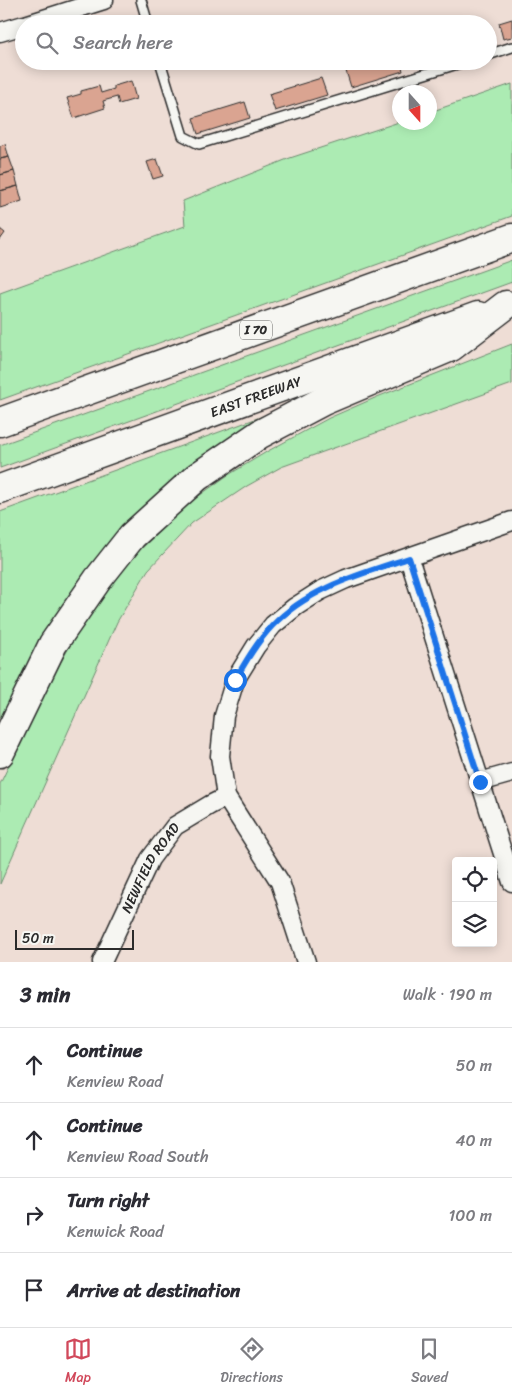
<!DOCTYPE html>
<html lang="en">
<head>
<meta charset="utf-8">
<style>
  :root { --surface:#fff; --page:#f2f2f3; --text:#2b2b33; --muted:#7c7c81; --line:#e1e1e2; --accent:#d1495b }
  body { margin:0; font-family:Sriracha,sans-serif; background:var(--page); color:var(--text) }
  .controls { position:absolute; right:15px; bottom:15px; display:grid; overflow:hidden; border-radius:5px; box-shadow:0 2px 12px #0003 }
  .controls button { width:45px; height:45px; display:grid; place-items:center; padding:0; border:0; border-bottom:1px solid var(--line); background:var(--surface); color:var(--text); font:25px sans-serif }
  .compass { position:absolute; left:392px; top:85px; width:45px; height:45px; border-radius:50%; background:var(--surface); box-shadow:0 2px 12px #0003; rotate:159deg }
  .scale { position:absolute; left:15px; bottom:12px; width:119px; box-sizing:border-box; padding-left:5px; border:2px solid #2b2b2b; border-top:0; font-size:14px; line-height:18px; white-space:nowrap; color:#2b2b2b; -webkit-text-stroke:4px #f6f6f2; paint-order:stroke }
  .stop { position:absolute; width:15px; height:15px; margin:-11px; border:4px solid #1a73e8; border-radius:50%; background:#fff }
  .stop.end { background:#1a73e8; border-color:#fff; box-shadow:0 1px 5px #0008 }
  .list { margin:0; padding:0; list-style:none }
  h2 { display:flex; justify-content:space-between; align-items:center; height:65px; margin:0; padding:0 20px; font-size:21px }
  h2 small { font-size:16px; font-weight:400; color:var(--muted) }
  .list li { display:grid; grid-template-columns:32px 1fr auto; gap:15px; align-items:center; box-sizing:border-box; height:75px; padding:0 20px; border-top:1px solid var(--line) }
  .list b { display:block; font-size:19px; white-space:nowrap }
  .list p { margin:0; font-size:16px; white-space:nowrap; color:var(--muted) }
  .list em { font-size:16px; font-style:normal; color:var(--muted) }
  .icon { flex:none; width:28px; height:28px; fill:none; stroke:currentColor; stroke-width:2; stroke-linecap:round; stroke-linejoin:round }
  .map { position:relative; flex:none; width:512px; height:962px; overflow:hidden }
  .search { position:absolute; background:var(--surface); box-shadow:0 2px 12px #0003; left:15px; right:15px; top:15px; height:55px; display:flex; align-items:center; gap:12px; box-sizing:border-box; padding:0 18px; border-radius:28px; color:var(--muted); font-size:19px }
  .sheet { height:365px; background:var(--surface) }
  nav { display:flex; justify-content:space-around; align-items:center; box-sizing:border-box; height:70px; border-top:1px solid var(--line); background:var(--surface); font-size:14px; color:var(--muted) }
  nav a { display:grid; justify-items:center; gap:2px }
  nav .on { color:var(--accent) }
  .map>svg:first-child { display:block }
</style>
</head>
<body>
<div class="map">
<svg width="512" height="962" viewBox="0 0 512 962">
  <rect width="100%" height="100%" fill="#eeddd5"/>
  <filter id="ink" filterUnits="userSpaceOnUse"><feTurbulence type="fractalNoise" baseFrequency=".02" numOctaves="2"/><feDisplacementMap in="SourceGraphic" scale="10" xChannelSelector="R" yChannelSelector="G"/><feConvolveMatrix kernelMatrix="1 2 1 2 8 2 1 2 1" color-interpolation-filters="sRGB"/></filter>
  <g filter="url(#ink)">
    <path fill="#acebb3" stroke="#6c8b6f" d="M512,84V216L0,400V293L185,226L183,201L290,158L399,122H430V112Z
      M512,260V282L0,468V445Z
      M512,344V384L281,467L247,486L192,523L148,570L117,622L0,884V784L44,692L71,644L114,578L134,556L185,506L225,477L268,451L329,418L377,397Z
      M277,411L162,498L0,739V512Z"/>
    <path fill="#daa491" stroke="#2b2b2b" d="M512,19V37L503,39L499,23Z
      M375,61H400L403,71L351,87L346,71Z
      M321,78L327,95L275,111L269,94Z
      M131,81L136,99L119,104L117,97L103,101L105,108L74,118L67,98L81,94V91L99,86L101,93L114,89V86Z
      M245,102L250,118L198,134L193,118Z
      M5,144L9,157L0,159V146Z
      M9,157L14,171L0,175V159Z
      M157,159L163,176L153,179L147,162Z
      M14,171L18,186L0,191V175Z
      M18,186L22,201L0,208V191Z
      M0,229L5,233L0,240Z"/>
    <g fill="none" stroke-linecap="round" stroke-linejoin="round">
      <defs>
        <path id="service" d="M141,0L148,24
          M488,55L512,47
          M160,61L183,136L199,144L467,61"/>
        <g id="minor">
          <path d="M28,24L104,0"/>
          <path d="M0,32L24,25"/>
          <path d="M409,558L512,882"/>
          <path d="M480,782L512,773"/>
          <path id="s1" d="M102,962L150,859L175,826L210,805L226,797"/>
          <path d="M306,962L280,882L226,797L220,756L224,716L235,680L256,646L273,625L295,607L320,591L346,579L512,521"/>
        </g>
        <g id="motorway">
          <path d="M0,422L512,238"/>
          <path id="s2" d="M0,489L478,316"/>
          <path d="M0,753L53,644L98,579L132,536L197,477L260,434L323,401L451,347L506,305"/>
        </g>
      </defs>
      <use href="#service" stroke="#2b2b2b" stroke-width="12"/>
      <use href="#minor" stroke="#2b2b2b" stroke-width="21"/>
      <use href="#motorway" stroke="#2b2b2b" stroke-width="31"/>
      <use href="#service" stroke="#f6f6f2" stroke-width="9"/>
      <use href="#minor" stroke="#f6f6f2" stroke-width="18"/>
      <use href="#motorway" stroke="#f6f6f2" stroke-width="28"/>
    </g>
  </g>
  <g fill="none" stroke-linecap="round" stroke-linejoin="round" filter="url(#ink)">
    <path stroke="#1a73e8" stroke-width="6" d="M235,680C246,661 257,642 272,626C308,588 361,574 409,558L480,782"/>
  </g>
  <g text-anchor="middle" dominant-baseline="central" stroke-width="4.5" stroke-linejoin="round" paint-order="stroke">
    <rect fill="#f6f6f2" stroke="#686867" stroke-width="1" x="240" y="320.5" width="32" height="19" rx="4"/>
    <g font-size="12" font-weight="bold" fill="#2b2b2b">
      <text x="256" y="330">I 70</text>
    </g>
    <g font-size="14" fill="#2b2b2b" stroke="#f6f6f2">
      <text stroke="none"><textPath href="#s2" startOffset="272">EAST FREEWAY</textPath></text>
      <text stroke="none"><textPath href="#s1" startOffset="106">NEWFIELD ROAD</textPath></text>
    </g>
  </g>
</svg>
<div class="controls">
<button><svg class="icon" aria-label="locate" viewBox="0 0 24 24"><circle cx="12" cy="12" r="6"/><path d="M12 2v4M12 18v4M2 12h4M18 12h4"/></svg></button>
<button><svg class="icon" aria-label="layers" viewBox="0 0 24 24"><path d="M12 4l9 5-9 5-9-5zM3 14l9 5 9-5"/></svg></button>
</div>
<svg class="compass" viewBox="-18 -18 36 36"><path d="M0-13l5 13h-10z" fill="#e53935"/><path d="M0 13l5-13h-10z" fill="#7c7c81"/></svg>
<div class="scale">50 m</div>
<div class="stop" style="left:235px;top:680px"></div>
<div class="stop end" style="left:480px;top:782px"></div>
<div class="search"><svg class="icon" aria-label="search" viewBox="0 0 24 24"><circle cx="10" cy="10" r="6"/><path d="M15 15l6 6"/></svg>Search here</div>
</div>
<section class="sheet">
<h2>3 min<small>Walk · 190 m</small></h2>
<ul class="list">
<li><svg class="icon" aria-label="ahead" viewBox="0 0 24 24"><path d="M12 20V5M6 11l6-6 6 6"/></svg><div><b>Continue</b><p>Kenview Road</p></div><em>50 m</em></li>
<li><svg class="icon" aria-label="ahead" viewBox="0 0 24 24"><path d="M12 20V5M6 11l6-6 6 6"/></svg><div><b>Continue</b><p>Kenview Road South</p></div><em>40 m</em></li>
<li><svg class="icon" aria-label="right" viewBox="0 0 24 24"><path d="M7 20v-9h11M14 6l5 5-5 5"/></svg><div><b>Turn right</b><p>Kenwick Road</p></div><em>100 m</em></li>
<li><svg class="icon" aria-label="arrive" viewBox="0 0 24 24"><path d="M6 21V4h12l-3 4 3 4H6"/></svg><div><b>Arrive at destination</b></div></li>
</ul>
</section>
<nav>
<a class="on"><svg class="icon" aria-label="map" viewBox="0 0 24 24"><path d="M3 6l6-2 6 2 6-2v14l-6 2-6-2-6 2zM9 4v14M15 6v14"/></svg>Map</a>
<a><svg class="icon" aria-label="directions" viewBox="0 0 24 24"><path d="M12 3l9 9-9 9-9-9zM9 14v-3h6M13 9l2 2-2 2"/></svg>Directions</a>
<a><svg class="icon" aria-label="saved" viewBox="0 0 24 24"><path d="M7 4h10v16l-5-4-5 4z"/></svg>Saved</a>
</nav>
</body>
</html>
